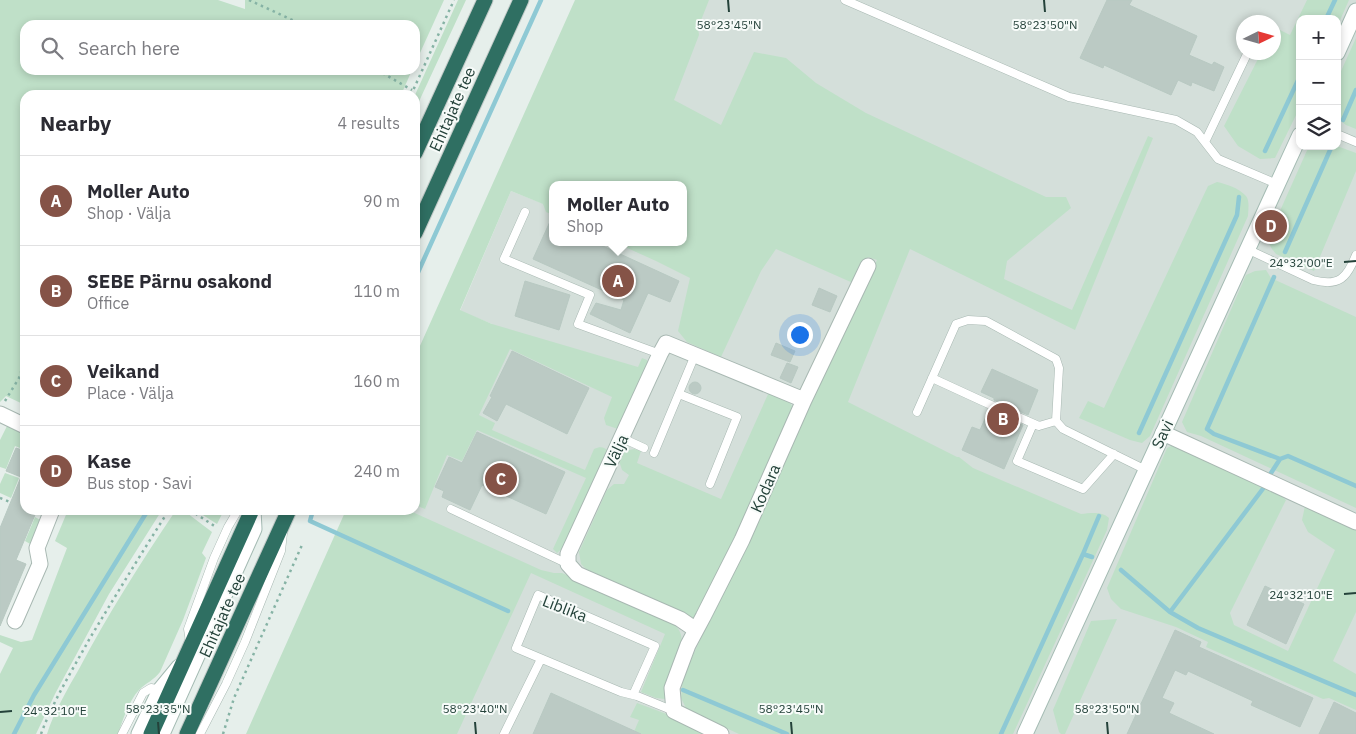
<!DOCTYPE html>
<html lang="en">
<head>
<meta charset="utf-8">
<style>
  :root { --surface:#fff; --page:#f7f7f7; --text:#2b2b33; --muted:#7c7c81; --line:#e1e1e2; --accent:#855347 }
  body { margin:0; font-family:"IBM Plex Sans",sans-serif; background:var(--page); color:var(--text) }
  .controls { position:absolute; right:15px; top:15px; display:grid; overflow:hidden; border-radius:10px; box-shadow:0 2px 8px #0003 }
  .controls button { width:45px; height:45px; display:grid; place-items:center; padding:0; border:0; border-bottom:1px solid var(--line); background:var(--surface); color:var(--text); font:25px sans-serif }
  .compass { position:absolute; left:1236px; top:15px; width:45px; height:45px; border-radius:50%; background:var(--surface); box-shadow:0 2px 8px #0003; rotate:85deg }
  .you { position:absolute; left:799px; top:334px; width:18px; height:18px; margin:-12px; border:4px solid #fff; border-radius:50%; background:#1a73e8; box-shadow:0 0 0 8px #1a73e833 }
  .badge { display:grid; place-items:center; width:32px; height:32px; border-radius:50%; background:var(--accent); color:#fff; font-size:16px; font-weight:700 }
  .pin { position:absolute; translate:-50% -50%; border:2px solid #fff; box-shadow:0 1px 5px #0006 }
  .popup { position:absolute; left:549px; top:181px; width:138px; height:65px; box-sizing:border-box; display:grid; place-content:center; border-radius:10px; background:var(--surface); filter:drop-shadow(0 1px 4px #0005); font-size:16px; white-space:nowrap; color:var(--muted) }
  .popup b { font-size:19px; color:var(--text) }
  .popup::after { content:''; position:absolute; left:50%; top:100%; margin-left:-10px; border:10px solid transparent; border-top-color:var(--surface) }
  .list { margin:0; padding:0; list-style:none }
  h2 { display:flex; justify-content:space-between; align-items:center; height:65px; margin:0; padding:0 20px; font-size:21px }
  h2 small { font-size:16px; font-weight:400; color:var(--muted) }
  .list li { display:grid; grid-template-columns:32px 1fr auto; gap:15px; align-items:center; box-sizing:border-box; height:90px; padding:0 20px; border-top:1px solid var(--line) }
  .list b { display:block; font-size:19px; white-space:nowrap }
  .list p { margin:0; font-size:16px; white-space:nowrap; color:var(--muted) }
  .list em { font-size:16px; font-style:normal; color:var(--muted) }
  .icon { flex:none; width:28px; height:28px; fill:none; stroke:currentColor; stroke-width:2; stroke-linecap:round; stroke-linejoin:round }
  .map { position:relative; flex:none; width:1356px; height:734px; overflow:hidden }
  .search { position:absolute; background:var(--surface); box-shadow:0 2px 8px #0003; left:20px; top:20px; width:400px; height:55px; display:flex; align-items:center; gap:12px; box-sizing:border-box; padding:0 18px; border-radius:15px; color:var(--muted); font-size:19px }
  .panel { position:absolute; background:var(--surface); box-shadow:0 2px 8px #0003; left:20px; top:90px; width:400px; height:425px; border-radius:15px }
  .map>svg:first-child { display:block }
</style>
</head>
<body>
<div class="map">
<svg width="1356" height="734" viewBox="0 0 1356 734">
  <rect width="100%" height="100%" fill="#e6efeb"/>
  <path fill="#d4dfda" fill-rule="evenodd" d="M633,0H1356V734H298L404,510H415V487L492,324L460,311L511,191L544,204ZM1300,19H1337V146H1300ZM1244,22H1274V52H1244ZM553,185H683V242H553Z"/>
  <path fill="#bfe0c8" d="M0,0H218L245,9V0H444L415,64V25H25V70H412L401,95H25V405L6,396L0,402Z
    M458,0H466L415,110V95Z
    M575,0H709L698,28L699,35L674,100L721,125L754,52L786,58L816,83L866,113L1046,197H1066L1071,208L1007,261L1004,279L1072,310L1148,136L1153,138L1075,330L910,249L848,402L957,457H959L973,468L1081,514C1090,513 1102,511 1109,518L1107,530L1013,734H739L687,710L681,698L683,677L809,404L877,260L868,257L853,283L776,249L761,271L721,357L687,342L678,331L690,278L656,261L614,242H683V185H553V215L546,212L543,204L511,191L460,310L492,324L638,367L642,358L647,360L648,364L618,429L606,425L604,418L612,397L510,349L479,415L495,423L492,430L585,470L594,449C601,446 604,447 610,452L565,546L557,553L553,549L586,478L477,430L462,461L447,455L425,509L415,505V357Z
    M1307,0H1349L1337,27V19H1300V107L1275,158L1260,159L1238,146L1224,126L1261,53L1274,52V27L1290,35Z
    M1356,38V129L1346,125L1337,118V80Z
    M1309,146H1337L1356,153V171L1314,271L1276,254L1272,249L1267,240Z
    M1217,182C1226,184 1239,188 1246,196C1250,201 1248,211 1248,216L1150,436L1142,443L1130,440L1079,418L1088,401L1104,408L1208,186Z
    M1266,270L1271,278L1356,317V508L1201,436L1187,432L1182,422L1246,275L1255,271Z
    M769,392L789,400L792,406V418L700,617L693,620L685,614L586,569L581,564L579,552L607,490L614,484H624L629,475L622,470L619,461L625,451L634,449L641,451L637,463L721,499Z
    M7,426L25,433V450L15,446L6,469L0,467V440Z
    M1175,444L1273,490L1286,500L1230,613L1234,625L1288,651L1335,550L1308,532L1302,520L1305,506L1356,530V612L1333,661L1356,674V710L1329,698L1323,699L1206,647L1208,642L1176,627L1121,609L1111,599L1107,588L1167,448Z
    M5,473L19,478L11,498L0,493V484Z
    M68,510H162L109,594L55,694L36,734H0V674L13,648L0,642V635L21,642L32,640L67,548L55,541Z
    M176,510H183L212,532L202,553L206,558L183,620L160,672C154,680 146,683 139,690C129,700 122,722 118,734H47C53,714 68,688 79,669C108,614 141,562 176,510Z
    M195,510H227L222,514L217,524Z
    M346,510H408L541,570L554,573H562L668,620C694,636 676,654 669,675C666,682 665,691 665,699L656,698L641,692L665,634L531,573L457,734H246Z
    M35,517L42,521L32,545L25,541Z
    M1117,619L1065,734H1061L1059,732L1053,710L1091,621Z
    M637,703L672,716L707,734H633L639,720L630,717Z"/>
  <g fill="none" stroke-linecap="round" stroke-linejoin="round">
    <path stroke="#8ec9d4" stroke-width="4.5" d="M1326,19L1335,0
      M1343,120L1356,90
      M1265,151L1300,76
      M1285,252L1331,148
      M1274,277L1207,429L1214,434L1280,459
      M415,279L541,0
      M1139,433L1237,215L1239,197
      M1271,473L1280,459L1288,456L1356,486
      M313,510L310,521L508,611
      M1083,554L1092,557
      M1121,570L1170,612L1265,486
      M1170,612L1198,628L1356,695
      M683,690L787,734
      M14,734L34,695L148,510
      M1001,734L1083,554L1099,516"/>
  </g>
  <path fill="#bbcac4" stroke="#b8c9c2" d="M1107,0H1132L1129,5L1197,36L1189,55L1212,65L1214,62L1224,67L1214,91L1192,82L1191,86L1178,80L1171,95L1104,65L1103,68L1080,58Z
    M553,215V242H594L679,281L670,302L648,293L630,333L590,314L596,303L621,310L624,300L533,259Z
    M525,281L570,295L559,330L515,316Z
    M819,288L837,296L830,312L812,305Z
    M776,343L795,351L790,362L771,355Z
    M512,351L589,388L567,434L506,404L497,421L483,413L492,397L490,396Z
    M787,363L798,367L791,383L780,378Z
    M992,369L1038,390L1028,415L994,400V398L981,392Z
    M689 388a6 6 0 1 1 12 0a6 6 0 1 1-12 0Z
    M989,410L1023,425L1004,469L962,450L972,427L980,430Z
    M477,432L565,472L546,514L482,485L470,510L442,497L444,491L435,487L449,457L462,463Z
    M16,448L25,451V510H37L16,560L26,564L0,626V528L21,477L6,471Z
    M1265,586L1304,604L1286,644L1247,625Z
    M1175,630L1201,642L1199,647L1313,698L1300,727L1251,705L1253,701L1188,671L1186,675L1175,670L1162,698L1174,703L1169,713L1214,734H1127Z
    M551,693L641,734H533Z
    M1334,702L1356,713V734H1319Z"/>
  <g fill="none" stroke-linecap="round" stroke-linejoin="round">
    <defs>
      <path id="lane" d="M845,0L1069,97L1176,120L1197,132L1218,159L1277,184
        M1337,134L1356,142
        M1205,142L1248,52
        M525,212L504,259L590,295L578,324L660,354
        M1247,249L1313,280C1339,287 1347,278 1356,255
        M932,378L982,401L1039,426L1056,421
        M679,394L737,417L710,484
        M917,412L956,324L968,320L986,321L1056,359L1059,368L1056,421L1063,429L1146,470
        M1033,424L1017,461L1083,489L1114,454
        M622,438L644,448
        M654,453L695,355
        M451,509L568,564
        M190,642L188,629L214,558L228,527L238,510
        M633,695L655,646L538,595L516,648L621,692L637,696L674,711
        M122,734L143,693L151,688L160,690
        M200,734L226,684L245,642L281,551L283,533
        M504,734L541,659"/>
      <path id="street" d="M0,414L25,426
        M1163,433L1356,522
        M15,621L40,564L37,548L52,510
        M696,630L680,619L577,574L568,564V554L660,354L666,343L804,400
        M721,734L674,711L672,688L688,645L703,617L742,540L804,400L868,266"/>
      <path id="secondary" d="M1337,53L1356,11
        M139,734L160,690L179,667
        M162,734L254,529L253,510
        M1025,734L1300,135"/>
      <path id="highway" d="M415,153L485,0
        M415,233L521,0
        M151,734L252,510
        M187,734L289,510"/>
    </defs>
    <use href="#lane" stroke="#a8b8b2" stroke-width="9"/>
    <use href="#street" stroke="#a8b8b2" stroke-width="17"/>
    <use href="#secondary" stroke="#a4bbb3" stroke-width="17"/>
    <use href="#highway" stroke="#c2cac8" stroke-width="17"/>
    <path stroke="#86b3a5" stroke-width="2.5" stroke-dasharray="2.5 4" stroke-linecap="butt" d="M249,0L303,25
      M377,70L412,90
      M411,95L454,0
      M5,401L19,378L25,360
      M0,498L10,502
      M190,510L216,527
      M41,734C53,701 73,669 90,638C116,595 142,552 169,510
      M223,734L234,698L302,545"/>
    <use href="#lane" stroke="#fff" stroke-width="8"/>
    <use href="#street" stroke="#fff" stroke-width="15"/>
    <use href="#secondary" stroke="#fff" stroke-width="15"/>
    <use href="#highway" stroke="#2f6f62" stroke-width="15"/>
  </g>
  <path fill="none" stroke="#24423a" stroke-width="2" d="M728,0L729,12M1044,0L1045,12M1344,262L1356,261M1344,594L1356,593M0,712L12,711M158,722L159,734M475,722L476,734M791,722L792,734M1107,722L1108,734"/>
  <g text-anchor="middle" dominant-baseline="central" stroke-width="4" stroke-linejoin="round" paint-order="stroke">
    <g font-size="16" fill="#24423a" stroke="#f7fbf9">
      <text transform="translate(452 109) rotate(-66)">Ehitajate tee</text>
      <text transform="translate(1162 434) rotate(-65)">Savi</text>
      <text transform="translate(616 451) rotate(-65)">Välja</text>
      <text transform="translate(765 488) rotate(-66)">Kodara</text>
      <text transform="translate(565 608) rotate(21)">Liblika</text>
      <text transform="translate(222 615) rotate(-66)">Ehitajate tee</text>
    </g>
  </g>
  <g font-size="12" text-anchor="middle" fill="#24423a" stroke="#f7fbf9" stroke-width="4" stroke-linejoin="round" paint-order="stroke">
    <text x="729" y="29">58°23'45"N</text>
    <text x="1045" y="29">58°23'50"N</text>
    <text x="1301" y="267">24°32'00"E</text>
    <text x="1301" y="599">24°32'10"E</text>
    <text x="158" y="713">58°23'35"N</text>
    <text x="475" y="713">58°23'40"N</text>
    <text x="791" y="713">58°23'45"N</text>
    <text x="1107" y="713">58°23'50"N</text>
    <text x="55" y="715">24°32'10"E</text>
  </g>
</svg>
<div class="controls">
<button>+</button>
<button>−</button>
<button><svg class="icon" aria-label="layers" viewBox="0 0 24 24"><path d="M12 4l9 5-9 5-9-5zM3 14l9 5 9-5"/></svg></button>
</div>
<svg class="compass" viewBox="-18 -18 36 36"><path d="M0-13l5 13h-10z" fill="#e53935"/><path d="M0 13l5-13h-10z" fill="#7c7c81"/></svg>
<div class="you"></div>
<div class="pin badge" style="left:618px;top:281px">A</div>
<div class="popup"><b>Moller Auto</b>Shop</div>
<div class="pin badge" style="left:1003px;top:419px">B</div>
<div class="pin badge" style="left:501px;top:479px">C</div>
<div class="pin badge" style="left:1271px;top:226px">D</div>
<div class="search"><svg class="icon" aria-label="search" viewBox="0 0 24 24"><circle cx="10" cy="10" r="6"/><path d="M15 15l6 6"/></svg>Search here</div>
<section class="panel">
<h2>Nearby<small>4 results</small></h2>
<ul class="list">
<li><span class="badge">A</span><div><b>Moller Auto</b><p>Shop · Välja</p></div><em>90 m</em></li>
<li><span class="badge">B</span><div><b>SEBE Pärnu osakond</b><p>Office</p></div><em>110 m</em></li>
<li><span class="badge">C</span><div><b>Veikand</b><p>Place · Välja</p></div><em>160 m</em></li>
<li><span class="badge">D</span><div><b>Kase</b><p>Bus stop · Savi</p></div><em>240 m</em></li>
</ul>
</section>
</div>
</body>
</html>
